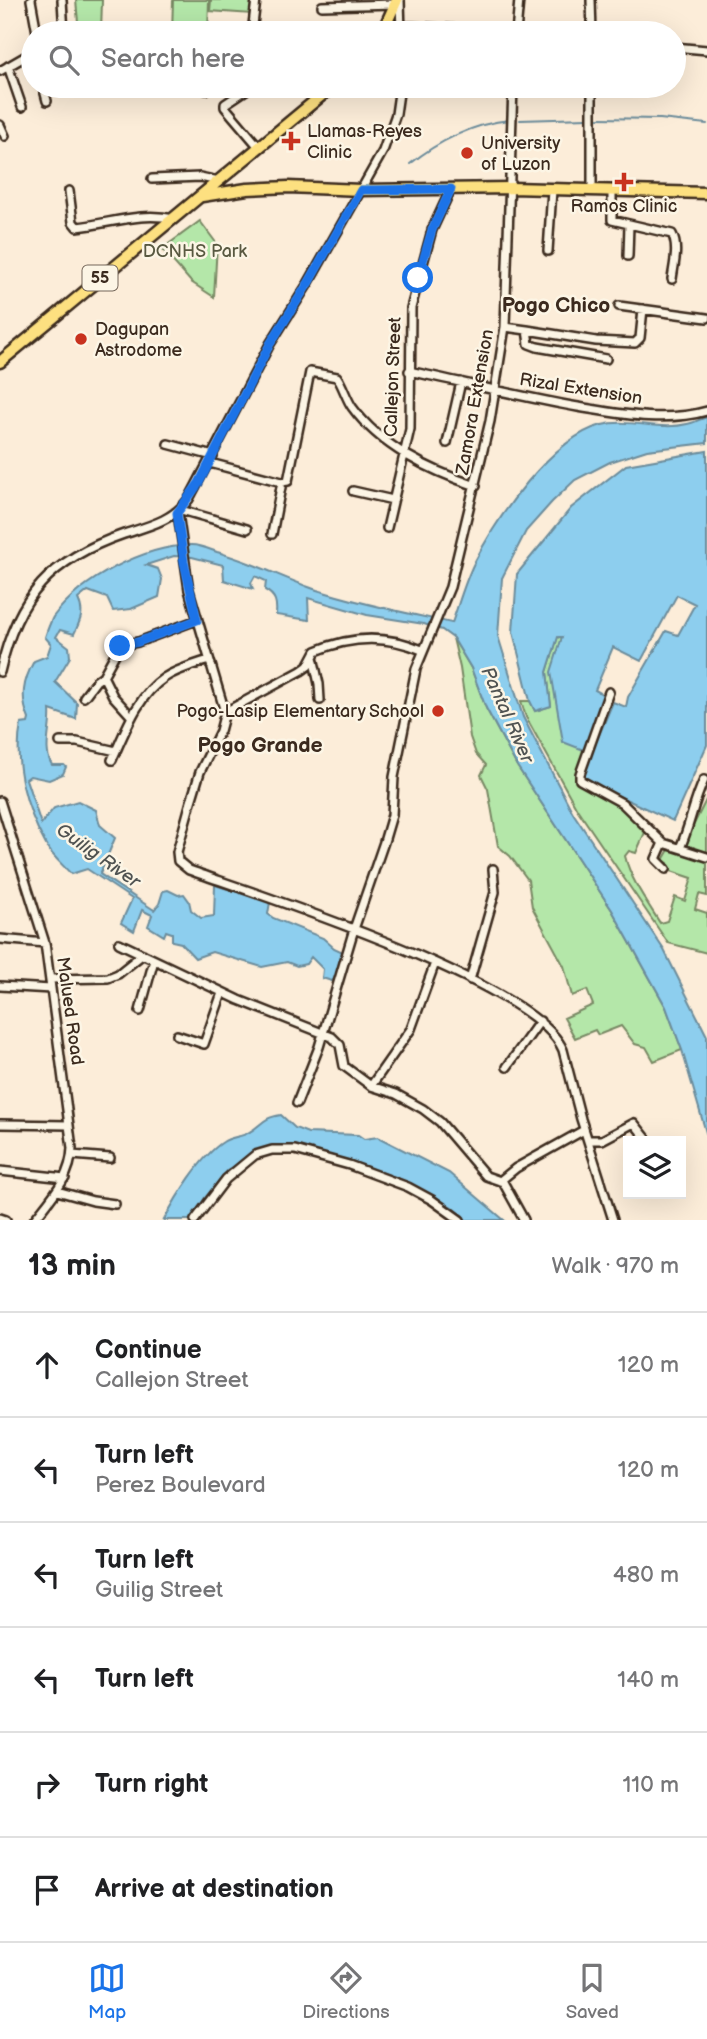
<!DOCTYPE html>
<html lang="en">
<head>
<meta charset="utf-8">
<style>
  :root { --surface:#fff; --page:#f2f2f2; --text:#202124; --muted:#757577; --line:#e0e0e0; --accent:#1a73e8 }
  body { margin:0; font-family:"Balsamiq Sans",sans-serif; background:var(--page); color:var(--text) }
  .controls { position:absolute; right:21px; bottom:21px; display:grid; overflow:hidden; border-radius:0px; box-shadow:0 7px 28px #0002 }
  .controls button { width:63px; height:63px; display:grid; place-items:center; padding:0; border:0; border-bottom:2px solid var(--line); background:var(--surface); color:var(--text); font:35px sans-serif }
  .stop { position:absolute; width:21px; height:21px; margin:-16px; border:5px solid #1a73e8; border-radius:50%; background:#fff }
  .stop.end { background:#1a73e8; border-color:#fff; box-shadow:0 2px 7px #0008 }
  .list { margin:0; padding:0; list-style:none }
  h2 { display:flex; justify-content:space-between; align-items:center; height:91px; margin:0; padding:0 28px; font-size:30px }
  h2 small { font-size:23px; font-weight:400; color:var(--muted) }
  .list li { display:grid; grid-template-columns:46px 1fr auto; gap:21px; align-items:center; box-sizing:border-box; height:105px; padding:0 28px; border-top:2px solid var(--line) }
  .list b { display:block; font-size:26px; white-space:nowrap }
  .list p { margin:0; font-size:23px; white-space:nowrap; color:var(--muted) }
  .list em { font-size:23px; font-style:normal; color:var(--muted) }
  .icon { flex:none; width:38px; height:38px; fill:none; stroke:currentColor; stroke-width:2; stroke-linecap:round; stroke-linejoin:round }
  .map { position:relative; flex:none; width:707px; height:1220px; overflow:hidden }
  .search { position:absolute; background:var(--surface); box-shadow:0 7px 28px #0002; left:21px; right:21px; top:21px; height:77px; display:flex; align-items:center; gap:18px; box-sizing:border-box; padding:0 24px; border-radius:38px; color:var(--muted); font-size:26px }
  .sheet { height:721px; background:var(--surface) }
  nav { display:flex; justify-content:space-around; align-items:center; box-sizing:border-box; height:98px; border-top:2px solid var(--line); background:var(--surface); font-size:19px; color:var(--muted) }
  nav a { display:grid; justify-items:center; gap:4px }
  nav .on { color:var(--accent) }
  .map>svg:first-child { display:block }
</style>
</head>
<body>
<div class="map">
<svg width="707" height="1220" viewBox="0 0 707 1220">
  <rect width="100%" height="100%" fill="#fcedd9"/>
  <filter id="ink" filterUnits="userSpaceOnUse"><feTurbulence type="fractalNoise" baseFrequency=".0143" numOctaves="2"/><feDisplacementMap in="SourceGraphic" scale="14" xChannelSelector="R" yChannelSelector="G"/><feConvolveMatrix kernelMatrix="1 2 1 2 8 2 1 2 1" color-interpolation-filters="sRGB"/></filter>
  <g filter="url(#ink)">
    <path fill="#b4e7a9" stroke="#788864" stroke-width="2" d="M76,0H102L101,33H79Z
      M173,0H209L208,33H172Z
      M211,0H252V14L210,11Z
      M200,221L217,244L214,297L191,282L162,249Z
      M558,636L562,638L586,751L576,777L577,781L621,805L646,830L636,853L629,851L625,856C631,881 647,902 660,923L667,921L675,897L685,901L692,878L668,870V863L663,860L670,848L707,860V896L699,894L695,909L707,913V953L668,943L577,809L526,717L521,701H530L535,711L551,706L547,672Z
      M453,638L471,668L486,708L517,766L612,910L666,1007L682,1050L654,1061L646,1047L635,1044L621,1026L598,1035L595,1030L575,1038L564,1018L593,1005L587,990L572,996L564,966L532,907L528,880L510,856L498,846L488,789L481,775L486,765L476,754L470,737L460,668Z
      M707,798V854L683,846Z"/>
    <path fill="#8dceee" stroke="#6c8c9b" stroke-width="2" d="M707,417V443L647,450L610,462L575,480L552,502L526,531L502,578L498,636L523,717L573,813L664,950L707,1036V1136L682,1050L666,1007L612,910L517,766L486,708L471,668L453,638L442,630L424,624L367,615L308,598L309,620L276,615C277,603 276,596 265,590L266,581L255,576L251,583L253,589L224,580L223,565L192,557L174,556L146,565L158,569L162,579L159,597L131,609L113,611L107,598L88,591L78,599C85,613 80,621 74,634L60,630L56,637L69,647L70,657L55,682L77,703L76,719L50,710C52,728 42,749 52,765H64L66,767L63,774L49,780L30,776L26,779L41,824L54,808L78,801L96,810L100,825L115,838L100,874L154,910L159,904L163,891L168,890L178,895L184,894L189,901L191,910L201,918L214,916L215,885L270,902L268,914L273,918L323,938L334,948L345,953L339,972L332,981L322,978L323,969L311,957L306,964L297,966L287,962L262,967L212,952L195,958L181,943L172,941V933L166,931L164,936L148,926L152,915L142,910L134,931L121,923L132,899L87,869L71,874C63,865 51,855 46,845C26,809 13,764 21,724L28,723L29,719C20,698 23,681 34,661L47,656L51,644L45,637C47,631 50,623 53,617C81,579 144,546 191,545C200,545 209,549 217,552C252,562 283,578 317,590C361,604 406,613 452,623C459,603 465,581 474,563C497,518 551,438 602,425C629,418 660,431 687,424C694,423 700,419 707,417Z
      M707,451V745L673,821L584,780L583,773L613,702L626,707L628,697L666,631L678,635L695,604L677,595L641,661L613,647L595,690L606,696L586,751L563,742L551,672L562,637H558L547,672L551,706L535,711L530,701L513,632L517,574L571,508L626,465Z
      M281,1115L295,1128L308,1133L358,1135L364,1139L378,1137L449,1173L504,1220H466L452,1207L398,1178L335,1157L283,1145L261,1149L227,1171L204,1199L192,1220H164C176,1197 201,1156 223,1142C230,1137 241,1137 248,1133C263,1125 261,1118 281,1115Z"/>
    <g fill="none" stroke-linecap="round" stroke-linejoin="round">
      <path stroke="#6c8c9b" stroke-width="2" d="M599,118L660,119L707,124
        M520,120L588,118
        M410,164C437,142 474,123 510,120"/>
      <defs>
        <path id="minor" d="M31,0L37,33
          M62,0L64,33
          M400,0L401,33
          M591,0L592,33
          M322,6L395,4
          M387,25L527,33
          M252,33L256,0
          M516,33L519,0
          M674,47L707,50
          M8,66L22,107
          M0,71L33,52
          M43,86L47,101
          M249,86L246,90L225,104V107L259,147
          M278,86L328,90L428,86
          M592,86V191
          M206,90V86
          M0,125L5,136
          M152,179L200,177L219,181
          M69,191L73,222L77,227C109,224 141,211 174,219
          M612,192V220L672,234C679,247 674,264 672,279
          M548,251L552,190
          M628,256L629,224
          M619,306L707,318
          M505,327L527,330L529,344L537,347L606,359
          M527,330L596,341L635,343L640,338L643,309
          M409,371C466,383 522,397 578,407C621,414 665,423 707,411
          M447,443L461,382
          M168,444L213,456
          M210,463L282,482L288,481L310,372L337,377C343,386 346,398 352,407C381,447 429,470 476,486
          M353,491L393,500
          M181,510L247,529
          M178,513L189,590L225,712L220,731L200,772L190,805L177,852L178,861L189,870C262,896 536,983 563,1050L581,1119L613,1220
          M387,528L410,429L411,308L432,230L451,189
          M272,534L282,482
          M313,657L319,684L320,700
          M0,672C17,596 51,559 124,534C149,526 172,521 189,499L270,344L309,282L383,151L396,114L400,86
          M103,676L113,696L132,717
          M609,692L580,774V780L622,803L663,843L707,857
          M84,697L96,681L103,676L120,645L138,642L197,620
          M225,712L301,671L308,666L316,651C351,636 387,635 422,650
          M60,742H77L116,751
          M112,760C125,732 137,696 164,678C177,669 194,665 209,660
          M0,801L45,943L72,1148C71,1178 51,1198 34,1220
          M663,843L656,859L666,869
          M680,848C690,826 693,803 704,780
          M0,939L45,943
          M119,943L239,1000L332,1037L340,1045L344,1066L371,1086L396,1094L423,1109L440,1122L486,1176L503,1182L524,1220
          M50,979L108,978L118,974L143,954
          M470,980L495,892L493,869
          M0,986L51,989
          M140,1011L154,960
          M177,1035L204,1044L222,993
          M507,1067L540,1021
          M371,1086L411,1029L435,963
          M297,1103L319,1047L354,929L384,842L392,815L394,777L416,669L450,587L490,421L505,327L513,86
          M0,1124L69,1125
          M588,1140H602L634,1123L646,1138
          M72,1155L110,1158
          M0,1171L65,1178
          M500,1181L516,1168L584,1130
          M57,1191L93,1201L115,1204
          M0,1218L6,1220
          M195,1220L226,1179L255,1155L272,1150H295L349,1165L408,1187L432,1200L460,1220"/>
        <path id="major" d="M382,33L397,0
          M202,196L247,189L288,187L361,190L511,188L707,193
          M0,362L333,86"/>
      </defs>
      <use href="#minor" stroke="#3b2a1e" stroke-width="12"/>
      <use href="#major" stroke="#3b2a1e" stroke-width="15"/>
      <use href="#minor" stroke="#fcf5e5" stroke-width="7"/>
      <use href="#major" stroke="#fde080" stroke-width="10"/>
    </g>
  </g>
  <g fill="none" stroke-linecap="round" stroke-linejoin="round" filter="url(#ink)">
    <path stroke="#1a73e8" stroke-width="9" d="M120,646L138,642L197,620L184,562L177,513L199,483L270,344L309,282L361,190L451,189L432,230L418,278"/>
  </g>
  <g fill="#c8321e" stroke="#fcf5e5" stroke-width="2.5">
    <path d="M287.5 130.5h7v7h7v7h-7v7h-7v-7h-7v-7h7z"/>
    <circle cx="467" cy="153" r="7"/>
    <path d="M620.5 171.5h7v7h7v7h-7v7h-7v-7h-7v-7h7z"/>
    <circle cx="81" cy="339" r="7"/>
    <circle cx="438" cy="711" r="7"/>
  </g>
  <g text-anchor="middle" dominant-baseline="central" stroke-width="5" stroke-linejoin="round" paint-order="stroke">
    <rect fill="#fcf5e5" stroke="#75675a" stroke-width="2" x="82.5" y="265.5" width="35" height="25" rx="5"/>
    <g font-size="16" font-weight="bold" fill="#3b2a1e">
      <text x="100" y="278">55</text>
    </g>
    <g font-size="18" fill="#3b2a1e" stroke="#fcf5e5" text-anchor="start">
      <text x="307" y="131">Llamas-Reyes<tspan x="307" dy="21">Clinic</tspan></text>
      <text x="481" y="143">University<tspan x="481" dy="21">of Luzon</tspan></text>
      <text x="624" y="206" text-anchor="middle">Ramos Clinic</text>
      <text x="95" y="329">Dagupan<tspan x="95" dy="21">Astrodome</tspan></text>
      <text x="424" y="711" text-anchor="end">Pogo-Lasip Elementary School</text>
    </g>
    <g font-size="18" fill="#595941" stroke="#fcf5e5">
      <text x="195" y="251">DCNHS Park</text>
    </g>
    <g font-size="18" fill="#3b2a1e" stroke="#fcf5e5">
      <text transform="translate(393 377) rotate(-88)">Callejon Street</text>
      <text transform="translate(581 389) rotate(9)">Rizal Extension</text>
      <text transform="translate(475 402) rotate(-80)">Zamora Extension</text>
      <text transform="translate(70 1011) rotate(82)">Malued Road</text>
    </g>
    <g font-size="19" font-style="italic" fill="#505352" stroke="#fcf5e5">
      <text transform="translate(507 715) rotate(66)">Pantal River</text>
      <text transform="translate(98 856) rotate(35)">Guilig River</text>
    </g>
    <g font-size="21" font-weight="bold" fill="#3b2a1e" stroke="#fcf5e5">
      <text x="556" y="305">Pogo Chico</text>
      <text x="260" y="745">Pogo Grande</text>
    </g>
  </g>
</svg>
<div class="controls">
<button><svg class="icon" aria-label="layers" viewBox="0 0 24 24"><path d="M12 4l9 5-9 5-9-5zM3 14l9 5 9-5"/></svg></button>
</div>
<div class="stop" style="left:418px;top:278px"></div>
<div class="stop end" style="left:120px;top:646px"></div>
<div class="search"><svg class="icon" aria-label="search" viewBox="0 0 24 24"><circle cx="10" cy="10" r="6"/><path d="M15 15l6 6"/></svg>Search here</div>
</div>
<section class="sheet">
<h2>13 min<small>Walk · 970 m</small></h2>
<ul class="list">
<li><svg class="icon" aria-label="ahead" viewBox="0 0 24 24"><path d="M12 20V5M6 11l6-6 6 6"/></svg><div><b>Continue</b><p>Callejon Street</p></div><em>120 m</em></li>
<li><svg class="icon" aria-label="left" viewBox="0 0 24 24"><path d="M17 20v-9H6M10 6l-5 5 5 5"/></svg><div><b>Turn left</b><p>Perez Boulevard</p></div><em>120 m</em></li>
<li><svg class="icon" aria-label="left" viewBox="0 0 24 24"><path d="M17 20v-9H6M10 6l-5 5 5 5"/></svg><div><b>Turn left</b><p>Guilig Street</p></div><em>480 m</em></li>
<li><svg class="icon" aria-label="left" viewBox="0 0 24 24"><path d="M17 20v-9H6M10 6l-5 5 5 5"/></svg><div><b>Turn left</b></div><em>140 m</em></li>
<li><svg class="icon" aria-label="right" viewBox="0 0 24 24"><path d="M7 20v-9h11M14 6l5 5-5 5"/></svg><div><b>Turn right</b></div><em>110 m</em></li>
<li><svg class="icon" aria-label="arrive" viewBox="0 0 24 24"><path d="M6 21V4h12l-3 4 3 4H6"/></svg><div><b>Arrive at destination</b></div></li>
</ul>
</section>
<nav>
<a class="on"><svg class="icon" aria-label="map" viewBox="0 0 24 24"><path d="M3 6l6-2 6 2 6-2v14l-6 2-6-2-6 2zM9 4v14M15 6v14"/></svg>Map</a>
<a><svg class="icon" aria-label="directions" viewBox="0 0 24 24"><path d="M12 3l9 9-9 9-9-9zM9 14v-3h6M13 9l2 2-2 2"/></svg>Directions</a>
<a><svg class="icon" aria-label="saved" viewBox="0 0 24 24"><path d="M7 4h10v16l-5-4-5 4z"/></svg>Saved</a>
</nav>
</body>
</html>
